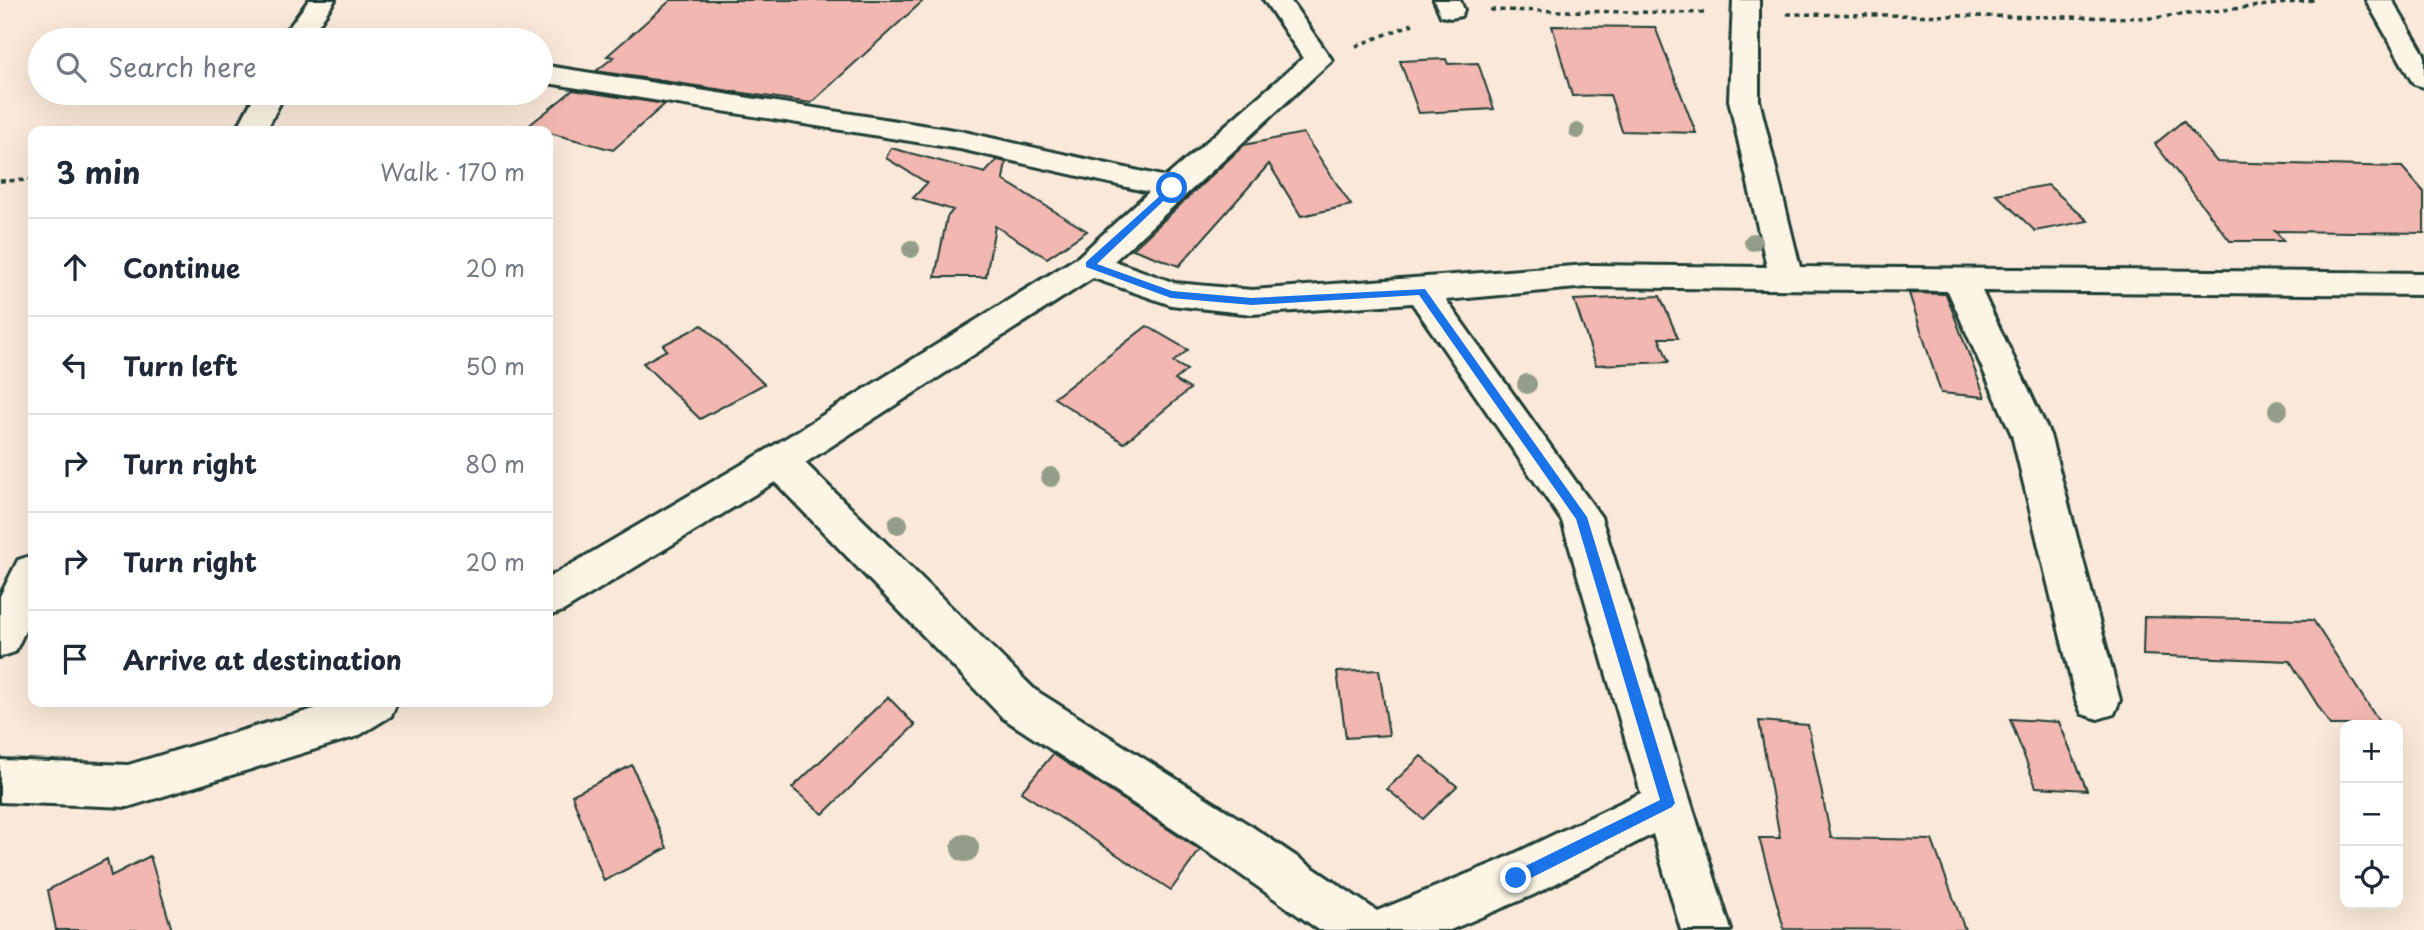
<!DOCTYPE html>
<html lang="en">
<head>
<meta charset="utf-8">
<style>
  :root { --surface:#fff; --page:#f6f6f7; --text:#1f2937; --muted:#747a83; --line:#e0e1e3 }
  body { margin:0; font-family:"Playpen Sans",sans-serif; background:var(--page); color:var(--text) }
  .controls { position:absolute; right:21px; bottom:21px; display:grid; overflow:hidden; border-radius:14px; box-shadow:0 7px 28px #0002 }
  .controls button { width:63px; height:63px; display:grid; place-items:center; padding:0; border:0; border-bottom:2px solid var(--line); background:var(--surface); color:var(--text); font:35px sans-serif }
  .stop { position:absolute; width:21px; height:21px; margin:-16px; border:5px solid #1a73e8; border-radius:50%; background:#fff }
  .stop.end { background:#1a73e8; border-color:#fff; box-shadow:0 2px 7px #0008 }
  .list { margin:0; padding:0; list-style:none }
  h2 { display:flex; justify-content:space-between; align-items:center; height:91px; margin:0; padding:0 28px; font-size:30px }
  h2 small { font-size:23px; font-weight:400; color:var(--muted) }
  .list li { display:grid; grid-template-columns:46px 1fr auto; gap:21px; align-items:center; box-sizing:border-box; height:98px; padding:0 28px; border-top:2px solid var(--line) }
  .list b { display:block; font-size:26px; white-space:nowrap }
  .list em { font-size:23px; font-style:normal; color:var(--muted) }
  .icon { flex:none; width:38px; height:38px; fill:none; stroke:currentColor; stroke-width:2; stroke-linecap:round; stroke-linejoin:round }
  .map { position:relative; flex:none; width:2424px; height:930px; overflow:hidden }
  .search { position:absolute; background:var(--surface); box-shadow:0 7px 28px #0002; left:28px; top:28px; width:525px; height:77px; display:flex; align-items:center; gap:18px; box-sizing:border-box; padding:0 24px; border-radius:38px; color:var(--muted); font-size:26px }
  .panel { position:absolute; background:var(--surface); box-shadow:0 7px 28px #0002; left:28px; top:126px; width:525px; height:581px; border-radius:14px }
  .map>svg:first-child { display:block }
</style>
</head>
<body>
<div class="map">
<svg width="2424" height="930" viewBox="0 0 2424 930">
  <rect width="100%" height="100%" fill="#fae9da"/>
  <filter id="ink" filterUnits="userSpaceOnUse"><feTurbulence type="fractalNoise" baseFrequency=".0143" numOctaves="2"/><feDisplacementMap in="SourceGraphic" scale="14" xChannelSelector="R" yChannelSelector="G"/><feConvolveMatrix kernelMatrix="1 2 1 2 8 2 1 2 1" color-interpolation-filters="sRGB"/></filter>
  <g filter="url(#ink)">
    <path fill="#f2b7b0" stroke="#1f3d34" stroke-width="2" d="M671,0H924L811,103L596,71L614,57L607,56Z
      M1552,26L1655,27L1696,133L1622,131L1610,95L1572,96Z
      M1446,59L1448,64L1478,63L1494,109L1419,113L1400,61Z
      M573,90L665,104L613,150L527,127Z
      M2183,121L2217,162L2402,167L2424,192V233L2275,231L2284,241H2230L2155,144Z
      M1303,133L1351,205L1301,216L1269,164L1179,266L1133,249L1244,145Z
      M891,148L985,173L997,160L1006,162L1003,180L1087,231L1047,258L995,226L986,277H935L947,217L953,210L913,198L927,183L886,158Z
      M2048,185L2088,221L2035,231L1996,194Z
      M1909,293L1946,294L1985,397L1941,393Z
      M1660,296L1678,338H1659L1669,362L1596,365L1574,300Z
      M702,325L764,384L700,419L643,363L667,350L663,345Z
      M1147,326L1188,350L1173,362L1187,370L1175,380L1190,389L1124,443L1054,398Z
      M2144,617L2313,620L2381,725H2330L2290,661L2143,655Z
      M1379,670L1389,735L1346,738L1337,672Z
      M888,697L915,725L823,814L792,788Z
      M2010,719L2059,722L2087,790L2036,787Z
      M1759,721L1808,725L1831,838L1932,840L1965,930L1784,929L1759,838H1780Z
      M1053,754L1200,850L1171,890L1021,792Z
      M1421,756L1457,786L1423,819L1387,789Z
      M632,765L667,848L604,881L572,795Z
      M150,856L172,930H56L48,890L107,859L111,876Z"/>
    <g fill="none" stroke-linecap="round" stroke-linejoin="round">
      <defs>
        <path id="street" d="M1264,0H1290L1332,60L1114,261L1175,283L1252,290L1588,265L1767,267L1729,100L1733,0H1759V100L1800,267L2424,273V295L1982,291L2050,435L2120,700L2114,714L2098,719L2082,714L2076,700L2012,435L1948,291L1588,287L1446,300L1601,517L1731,930H1681L1653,834L1533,895L1450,930H1319L1220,860L1003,718L775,482L563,611L548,616V578L765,451L1078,257L1149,192L960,149L541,82V65L960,131L1166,177L1303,58ZM1093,278L1171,305L1252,314L1412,303L1562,521L1641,793L1499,861L1377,911L1254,828L1035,690L805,463Z
          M1434,0H1460L1464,10L1461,16L1451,18L1441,16Z
          M2366,0H2392L2424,54V87L2414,84L2410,78Z
          M297,26L347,34L351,40H287L283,34L287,28Z
          M337,702H397L391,716L358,736L128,807L0,802V760L128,765Z"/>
        <path id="secondary" d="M309,0H335L308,40H280Z
          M256,93H285L266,131H236Z
          M33,555V614L15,652L0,657V596L18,560Z"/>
      </defs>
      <use href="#street" stroke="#1f3d34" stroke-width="6"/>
      <use href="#secondary" stroke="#1f3d34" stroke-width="6"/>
      <path stroke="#1f3d34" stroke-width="3.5" stroke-dasharray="5 4.5" stroke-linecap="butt" d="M1490,10L1705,13
        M1787,14L2152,18L2314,0
        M1356,46L1413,24
        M0,181L33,180"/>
      <use href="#street" fill="#fcf5e5" fill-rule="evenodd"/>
      <use href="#secondary" fill="#fcf5e5" fill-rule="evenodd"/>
    </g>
    <g fill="#939d8a">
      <circle cx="1577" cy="131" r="8"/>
      <circle cx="1753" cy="242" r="9"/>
      <circle cx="911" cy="249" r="9"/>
      <circle cx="1527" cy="384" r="10"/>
      <circle cx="2278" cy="410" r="10"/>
      <circle cx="1051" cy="477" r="10"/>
      <circle cx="898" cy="524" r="10"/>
      <circle cx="965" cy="848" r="14"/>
    </g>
  </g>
  <path fill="#1a73e8" d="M1172,185L1176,188L1175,190L1097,264L1172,291L1252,298L1425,289L1587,517L1675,803L1672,807L1521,883H1511L1509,878L1511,873L1660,800L1576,519L1419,295L1252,305L1171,298L1086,267V262Z"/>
</svg>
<div class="controls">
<button>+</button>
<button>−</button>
<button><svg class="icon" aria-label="locate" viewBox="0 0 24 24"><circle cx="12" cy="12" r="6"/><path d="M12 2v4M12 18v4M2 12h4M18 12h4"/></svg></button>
</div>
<div class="stop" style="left:1172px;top:188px"></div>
<div class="stop end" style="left:1516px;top:878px"></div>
<div class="search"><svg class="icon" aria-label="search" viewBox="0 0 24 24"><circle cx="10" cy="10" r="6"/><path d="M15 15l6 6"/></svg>Search here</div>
<section class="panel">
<h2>3 min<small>Walk · 170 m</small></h2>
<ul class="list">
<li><svg class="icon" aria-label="ahead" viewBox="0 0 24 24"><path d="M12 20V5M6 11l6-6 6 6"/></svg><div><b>Continue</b></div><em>20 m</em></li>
<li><svg class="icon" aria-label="left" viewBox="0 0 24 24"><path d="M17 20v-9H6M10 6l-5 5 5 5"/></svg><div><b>Turn left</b></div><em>50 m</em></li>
<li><svg class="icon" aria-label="right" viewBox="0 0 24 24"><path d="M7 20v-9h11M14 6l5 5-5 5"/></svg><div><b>Turn right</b></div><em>80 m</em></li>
<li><svg class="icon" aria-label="right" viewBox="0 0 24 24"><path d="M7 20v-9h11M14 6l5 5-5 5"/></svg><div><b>Turn right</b></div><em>20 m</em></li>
<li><svg class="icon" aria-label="arrive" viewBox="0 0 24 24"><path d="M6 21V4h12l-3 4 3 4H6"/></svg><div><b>Arrive at destination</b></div></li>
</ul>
</section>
</div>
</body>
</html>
